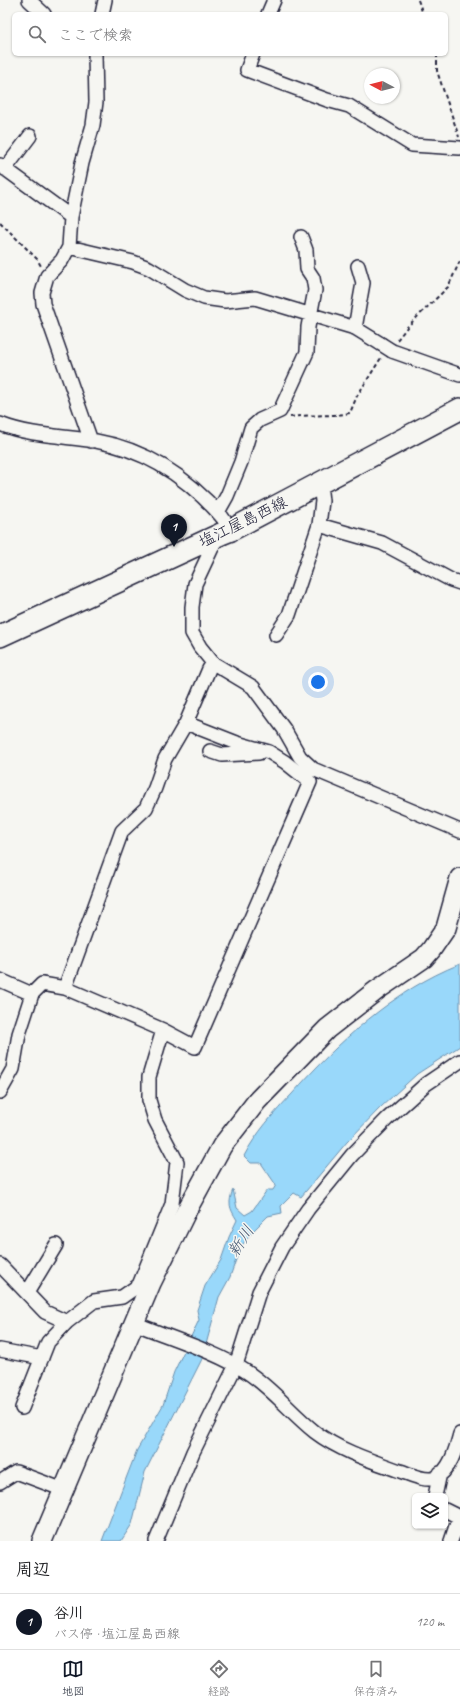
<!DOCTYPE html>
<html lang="ja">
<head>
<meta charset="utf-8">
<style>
  :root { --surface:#fff; --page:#f6f6f6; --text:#202124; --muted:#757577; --line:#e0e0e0; --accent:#111827 }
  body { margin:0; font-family:Caveat,"Klee One",sans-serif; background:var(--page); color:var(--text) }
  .controls { position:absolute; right:12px; bottom:12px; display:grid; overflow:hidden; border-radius:6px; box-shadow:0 1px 3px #0004 }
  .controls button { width:36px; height:36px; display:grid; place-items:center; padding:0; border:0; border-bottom:1px solid var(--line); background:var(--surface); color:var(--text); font:20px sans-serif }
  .compass { position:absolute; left:364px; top:68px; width:36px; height:36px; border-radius:50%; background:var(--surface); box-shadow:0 1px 3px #0004; rotate:277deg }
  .you { position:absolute; left:318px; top:682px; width:14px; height:14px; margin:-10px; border:3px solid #fff; border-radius:50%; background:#1a73e8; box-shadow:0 0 0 6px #1a73e833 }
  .badge { display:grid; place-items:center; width:26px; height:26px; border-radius:50%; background:var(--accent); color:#fff; font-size:13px; font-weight:700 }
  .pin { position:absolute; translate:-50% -33px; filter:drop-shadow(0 1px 2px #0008) }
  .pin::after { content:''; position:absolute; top:21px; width:14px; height:12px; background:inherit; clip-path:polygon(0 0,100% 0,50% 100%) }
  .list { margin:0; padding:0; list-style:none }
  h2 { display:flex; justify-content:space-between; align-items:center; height:52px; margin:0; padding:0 16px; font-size:17px }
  h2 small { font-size:13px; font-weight:400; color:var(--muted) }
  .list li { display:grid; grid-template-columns:26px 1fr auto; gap:12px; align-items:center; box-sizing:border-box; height:56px; padding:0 16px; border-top:1px solid var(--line) }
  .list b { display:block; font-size:15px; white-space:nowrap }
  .list p { margin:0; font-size:13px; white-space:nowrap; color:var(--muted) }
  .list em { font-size:13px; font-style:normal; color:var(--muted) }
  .icon { flex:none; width:22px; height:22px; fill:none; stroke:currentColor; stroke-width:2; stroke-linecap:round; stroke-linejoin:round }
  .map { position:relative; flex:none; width:460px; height:1541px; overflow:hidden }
  .search { position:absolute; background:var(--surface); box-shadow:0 1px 3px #0004; left:12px; right:12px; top:12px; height:44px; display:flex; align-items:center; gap:10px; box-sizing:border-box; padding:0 14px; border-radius:6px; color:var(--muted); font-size:15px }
  .sheet { height:108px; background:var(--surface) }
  nav { display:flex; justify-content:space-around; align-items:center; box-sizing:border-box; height:56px; border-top:1px solid var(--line); background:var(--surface); font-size:11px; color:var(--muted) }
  nav a { display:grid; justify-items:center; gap:2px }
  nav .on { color:var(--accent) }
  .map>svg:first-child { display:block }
</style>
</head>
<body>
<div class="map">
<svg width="460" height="1541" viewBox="0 0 460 1541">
  <rect width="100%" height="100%" fill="#f6f6f2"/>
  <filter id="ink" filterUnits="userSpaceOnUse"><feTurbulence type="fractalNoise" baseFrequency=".025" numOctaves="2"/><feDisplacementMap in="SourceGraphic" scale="8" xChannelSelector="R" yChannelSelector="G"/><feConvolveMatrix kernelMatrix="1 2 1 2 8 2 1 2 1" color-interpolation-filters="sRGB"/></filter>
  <g filter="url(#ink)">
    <path fill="#99d8fa" stroke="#698fae" d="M460,964V1046L417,1074L381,1107L347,1142L301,1197L294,1193L281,1206L282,1213L268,1216L252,1232L240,1248L230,1277L219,1297L202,1359L145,1472L132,1524L121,1541H102L137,1450L163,1405L174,1372L199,1320L197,1310L205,1286L221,1260L229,1237L237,1220C229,1207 228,1204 233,1189L237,1208L245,1215L252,1211L267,1190H273L276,1185L261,1163H251L244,1156C256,1133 274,1113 292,1094C338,1042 394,990 460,964Z"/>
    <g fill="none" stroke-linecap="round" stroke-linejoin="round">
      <defs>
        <path id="street" d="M29,0L44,14
          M102,14L105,0
          M268,14L274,0
          M253,54L247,70L327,100L349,106L412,145L460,148
          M0,165L71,217L69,247L62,260L47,276L42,293L43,304L91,441
          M5,169L30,136
          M71,217L82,163L93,125L96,102L95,54
          M69,247L133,262L149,268L185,290L204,298L225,301L255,298L355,328L381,344
          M355,328L363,283L358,266
          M392,351L460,375
          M0,424C30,436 64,436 96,441C147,450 189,479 222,517
          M218,512L227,496L241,462L251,428L260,420L280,411L307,352L308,327L315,290L313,278L307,269L306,250L301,237
          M319,525L382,543L451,580L460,583
          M276,635L289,615L319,525L322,501L320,484
          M213,663L253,687L284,729L300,757L313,769L460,831
          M210,751L222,755L259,753
          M0,980L32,994L19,1034L13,1069L0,1092
          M65,988L122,831L146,808L155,788L165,759L186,723L209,669L213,663L200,647L192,633V607L195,584L218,535
          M32,994L42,984L65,988L163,1030L149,1077V1100L155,1120L177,1162L172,1204L139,1285L122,1297L94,1301L67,1322
          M163,1030L195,1047L310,782L285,762L269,752L237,743L186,723
          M0,1265L45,1312L67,1322L48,1342L22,1408
          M27,1293L56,1245
          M134,1323C170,1338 215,1351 247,1372C273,1389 291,1413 315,1432C340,1451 372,1461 400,1471C410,1474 425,1482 435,1478C450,1471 456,1449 460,1434
          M0,1350L42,1358
          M0,1482L16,1472L56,1487
          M435,1496L440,1473
          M445,1510L459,1517L451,1541
          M156,1541L193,1452L236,1365L259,1292L282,1247L308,1209L352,1155L387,1119L426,1084L460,1061"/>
        <path id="secondary" d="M42,1541L151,1283L188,1208L222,1146L257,1101L327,1029L377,990L424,958L431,950L446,928L460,878"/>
        <path id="primary" d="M231,530L460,409
          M0,636L221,534"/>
      </defs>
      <use href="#street" stroke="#22223b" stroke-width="16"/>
      <use href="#secondary" stroke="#22223b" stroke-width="22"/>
      <use href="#primary" stroke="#22223b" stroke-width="24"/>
      <path stroke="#22223b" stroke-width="2" stroke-dasharray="4 3" stroke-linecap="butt" d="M418,0L423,14
        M437,54V71L459,137
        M0,222L37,259L41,266
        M397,340L408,326L448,287L460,261
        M290,417C310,414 330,417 350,413L357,396L381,358"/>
      <use href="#street" stroke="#f6f6f2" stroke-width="13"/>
      <use href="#secondary" stroke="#f6f6f2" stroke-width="19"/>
      <use href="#primary" stroke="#f6f6f2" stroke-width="21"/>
      <defs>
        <path id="street-bridge" d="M381,344L392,351
          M222,517L231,530"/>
        <path id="primary-bridge" d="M221,534L231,530"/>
      </defs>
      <use href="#street-bridge" stroke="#22223b" stroke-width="16" stroke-linecap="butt"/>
      <use href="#primary-bridge" stroke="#22223b" stroke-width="24" stroke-linecap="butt"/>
      <use href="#street-bridge" stroke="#f6f6f2" stroke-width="13"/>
      <use href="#primary-bridge" stroke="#f6f6f2" stroke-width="21"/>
    </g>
  </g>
  <g text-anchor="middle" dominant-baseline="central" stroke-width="3" stroke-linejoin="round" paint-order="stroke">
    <g font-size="16" fill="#22223b" stroke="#f6f6f2">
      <text transform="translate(243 522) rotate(-26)">塩江屋島西線</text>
    </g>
    <g font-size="17" font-style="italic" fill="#465974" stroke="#f6f6f2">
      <text transform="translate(241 1241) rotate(-57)">新川</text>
    </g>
  </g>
</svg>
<div class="controls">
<button><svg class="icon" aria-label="layers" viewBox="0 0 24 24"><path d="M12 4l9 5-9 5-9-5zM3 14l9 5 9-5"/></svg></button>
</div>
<svg class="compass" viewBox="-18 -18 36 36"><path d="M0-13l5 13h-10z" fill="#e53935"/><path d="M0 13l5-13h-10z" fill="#757577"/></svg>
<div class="you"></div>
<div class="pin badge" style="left:174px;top:547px">1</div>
<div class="search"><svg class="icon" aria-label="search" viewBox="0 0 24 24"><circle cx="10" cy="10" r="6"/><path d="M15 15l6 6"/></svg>ここで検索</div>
</div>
<section class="sheet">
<h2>周辺<small></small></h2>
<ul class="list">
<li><span class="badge">1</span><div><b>谷川</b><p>バス停 · 塩江屋島西線</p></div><em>120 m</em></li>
</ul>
</section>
<nav>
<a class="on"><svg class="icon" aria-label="map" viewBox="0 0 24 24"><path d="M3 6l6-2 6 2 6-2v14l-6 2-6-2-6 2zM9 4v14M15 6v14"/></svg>地図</a>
<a><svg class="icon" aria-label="directions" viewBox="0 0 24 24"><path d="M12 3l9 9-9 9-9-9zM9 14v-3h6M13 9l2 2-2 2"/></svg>経路</a>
<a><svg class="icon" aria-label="saved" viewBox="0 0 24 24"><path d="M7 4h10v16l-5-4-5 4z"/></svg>保存済み</a>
</nav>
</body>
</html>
